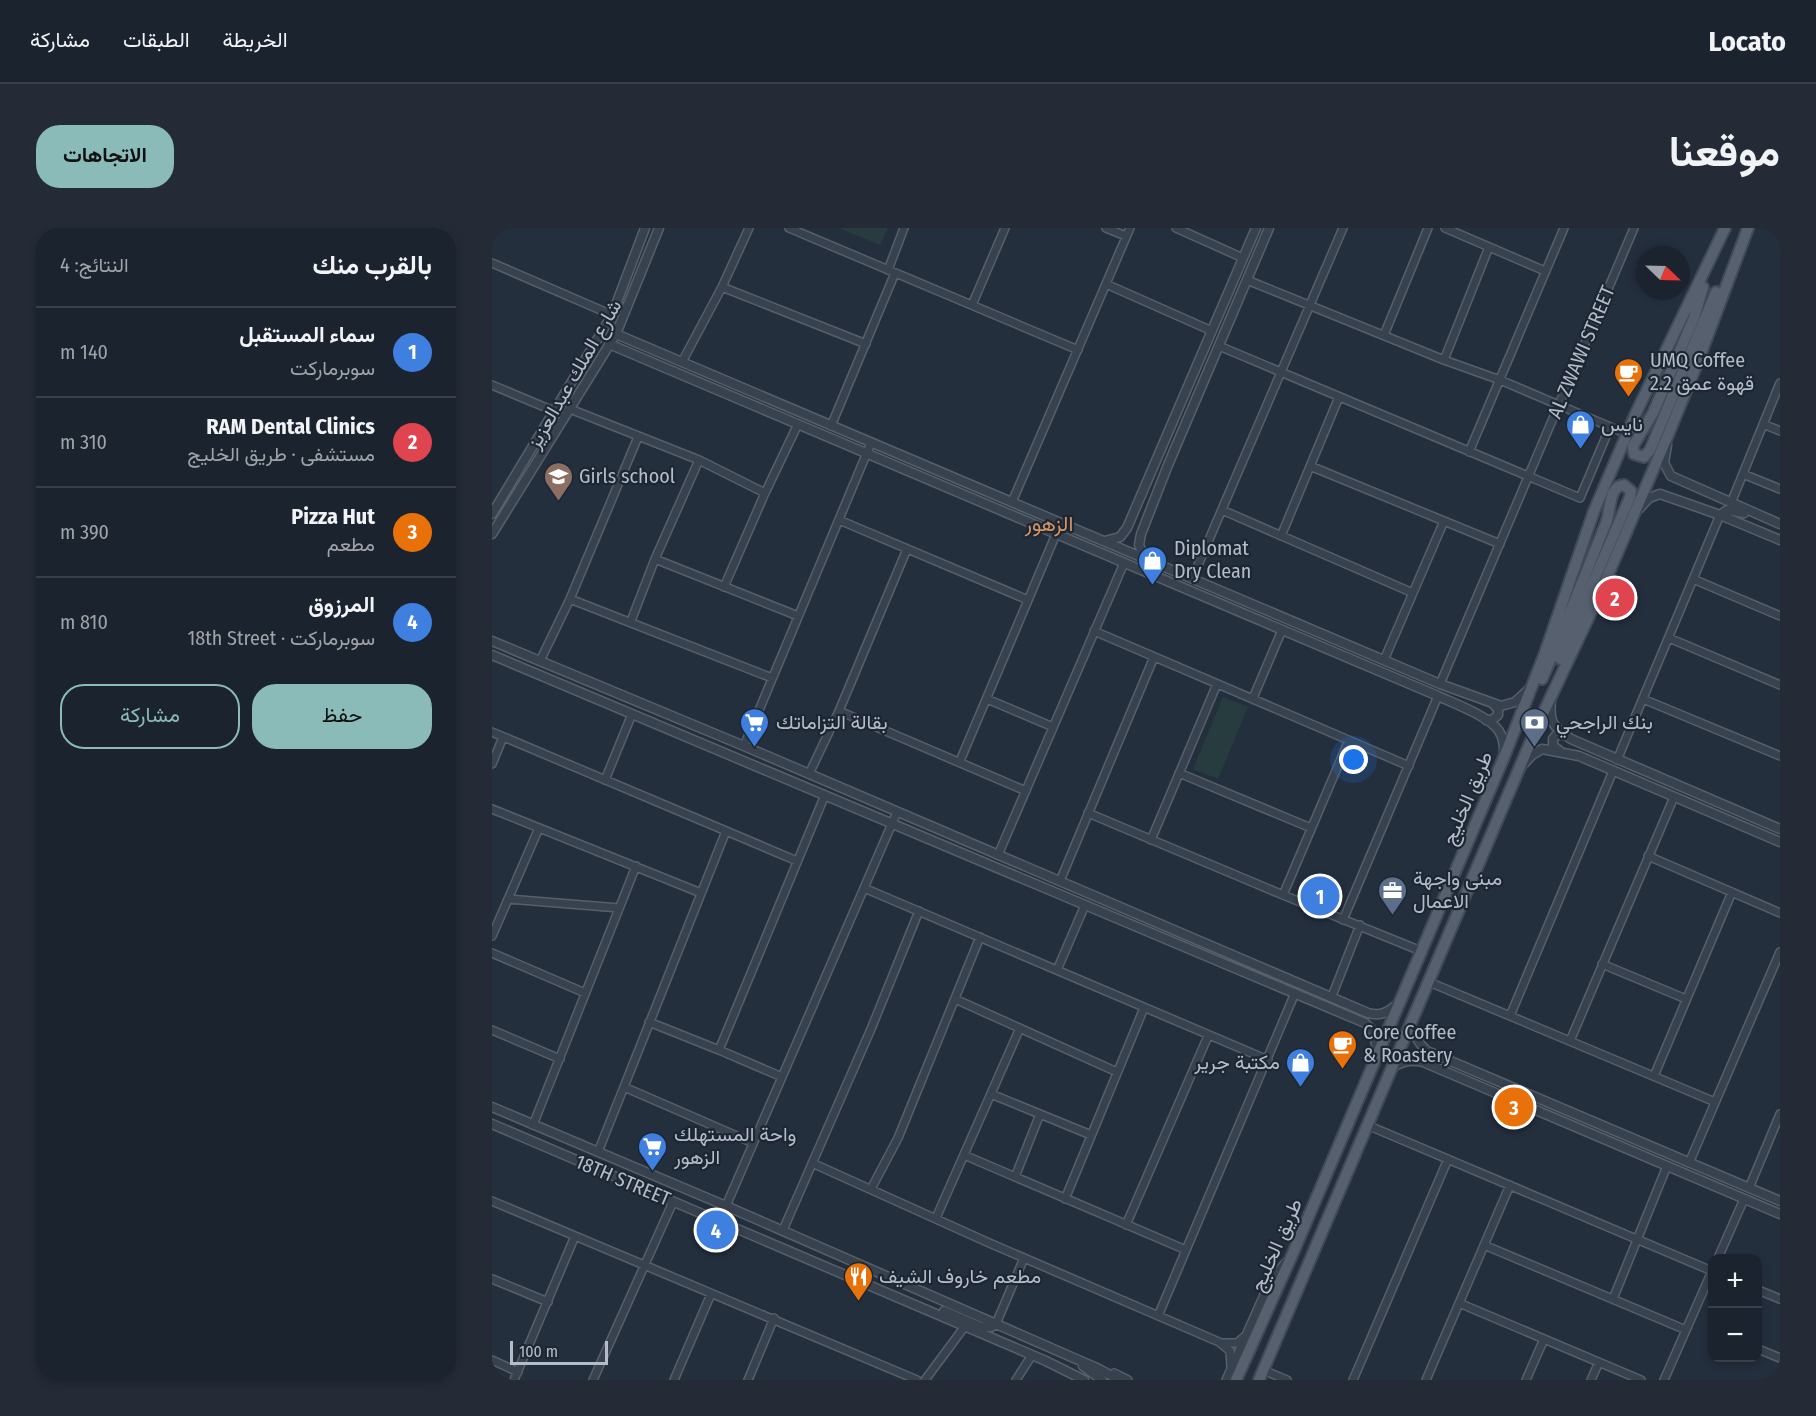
<!DOCTYPE html>
<html lang="ar">
<head>
<meta charset="utf-8">
<style>
  :root { --surface:#1b232e; --page:#242b36; --text:#f1f3f6; --muted:#a0a4aa; --line:#39404a; --accent:#8bbbb9 }
  body { margin:0; font-family:"Fira Sans Condensed",Vazirmatn,sans-serif; background:var(--page); color:var(--text); direction:rtl }
  .controls { position:absolute; right:18px; bottom:18px; display:grid; overflow:hidden; border-radius:12px; box-shadow:0 3px 9px #0003 }
  .controls button { width:54px; height:54px; display:grid; place-items:center; padding:0; border:0; border-bottom:2px solid var(--line); background:var(--surface); color:var(--text); font:30px sans-serif }
  .compass { position:absolute; left:1144px; top:18px; width:54px; height:54px; border-radius:50%; background:var(--surface); box-shadow:0 3px 9px #0003; rotate:113deg }
  .scale { position:absolute; left:18px; bottom:15px; width:98px; box-sizing:border-box; padding-left:6px; border:3px solid #b4bcc9; border-top:0; font-size:16px; line-height:21px; white-space:nowrap; color:#b4bcc9; -webkit-text-stroke:4px #1d2633; paint-order:stroke }
  .you { position:absolute; left:862px; top:532px; width:21px; height:21px; margin:-15px; border:4px solid #fff; border-radius:50%; background:#1a73e8; box-shadow:0 0 0 9px #1a73e833 }
  .badge { display:grid; place-items:center; width:39px; height:39px; border-radius:50%; background:var(--accent); color:#fff; font-size:20px; font-weight:700 }
  .pin { position:absolute; translate:-50% -50%; border:3px solid #fff; box-shadow:0 2px 6px #0006 }
  .list { margin:0; padding:0; list-style:none }
  h2 { display:flex; justify-content:space-between; align-items:center; height:78px; margin:0; padding:0 24px; font-size:26px }
  h2 small { font-size:20px; font-weight:400; color:var(--muted) }
  .list li { display:grid; grid-template-columns:39px 1fr auto; gap:18px; align-items:center; box-sizing:border-box; height:90px; padding:0 24px; border-top:2px solid var(--line) }
  .list b { display:block; font-size:22px; white-space:nowrap }
  .list p { margin:0; font-size:20px; white-space:nowrap; color:var(--muted) }
  .list em { font-size:20px; font-style:normal; color:var(--muted) }
  .actions { display:flex; gap:12px; padding:18px 24px }
  .actions a { flex:1; padding:14px 0; border:2px solid var(--accent); border-radius:24px; text-align:center; font-size:21px; color:var(--accent) }
  .actions .main { background:var(--accent); color:#111 }
  .map { position:relative; flex:none; width:1288px; height:1152px; overflow:hidden; direction:ltr; border-radius:24px }
  header { display:flex; align-items:center; gap:36px; box-sizing:border-box; height:84px; padding:0 30px; background:var(--surface); border-bottom:2px solid var(--line) }
  header strong { font-size:28px }
  nav { display:flex; gap:33px; margin-inline-start:auto; font-size:21px }
  .intro { display:flex; align-items:center; justify-content:space-between; box-sizing:border-box; height:144px; padding:0 36px }
  h1 { margin:0; font-size:42px }
  .button { padding:15px 27px; border-radius:24px; background:var(--accent); color:#111; font-size:21px; font-weight:700 }
  main { display:flex; gap:36px; padding:0 36px }
  aside { flex:1; background:var(--surface); border-radius:24px; box-shadow:0 3px 9px #0003 }
  .map>svg:first-child { display:block }
</style>
</head>
<body>
<header>
<strong>Locato</strong>
<nav><a>الخريطة</a><a>الطبقات</a><a>مشاركة</a></nav>
</header>
<div class="intro"><h1>موقعنا</h1><a class="button">الاتجاهات</a></div>
<main>
<div class="map">
<svg width="1288" height="1152" viewBox="0 0 1288 1152">
  <rect width="100%" height="100%" fill="#242f3e"/>
  <path fill="#263c3f" d="M347,0H396L388,17Z
    M731,469L756,479L726,551L701,541Z"/>
  <g fill="none" stroke-linecap="round" stroke-linejoin="round">
    <defs>
      <path id="minor" d="M297,0L586,122
        M614,0L634,8
        M684,0L751,30
        M953,0L1053,43
        M0,35L120,87
        M396,42L412,0
        M755,52L952,132L1008,152L1135,206
        M614,56L720,103
        M230,59L374,116
        M480,77L513,0
        M892,107L936,0
        M727,118L1088,270L1118,199
        M952,132L997,19
        M190,134L230,59L257,0
        M0,157L62,183
        M78,181L207,232L273,265L232,359
        M1271,196L1288,203
        M339,198L403,45
        M977,224L1072,0
        M818,238L1008,316
        M1251,246L1288,261
        M273,265L306,196
        M520,274L638,0
        M1239,275L1288,155
        M730,282L921,365
        M347,292L536,372
        M789,308L847,169
        M163,331L306,388
        M700,351L851,0
        M1201,351L1288,388
        M78,371L280,450
        M139,393L163,331L207,232
        M602,403L917,538
        M1177,410L1288,457
        M892,432L952,293
        M48,433L78,371L146,209
        M948,456L1142,0
        M761,470L790,402
        M495,471L561,499
        M1151,471L1288,528
        M347,483L534,563
        M0,504L305,633
        M252,518L379,215
        M1125,532L1228,287
        M468,533L564,306
        M0,536L11,509
        M687,545L819,600
        M317,546L347,483L415,321
        M113,552L140,486
        M0,581L209,665
        M596,585L791,667L929,723
        M659,612L725,456
        M506,627L632,335
        M1156,628L1288,685
        M568,653L662,429
        M372,660L776,832
        M791,667L857,512
        M16,671L127,680
        M851,692L946,468
        M0,708L47,600
        M0,725L93,765
        M1110,736L1194,771
        M565,742L593,677
        M937,754L1223,874
        M840,768L868,697
        M463,771L625,844
        M1018,788L1121,543
        M157,794L227,822
        M0,802L68,831
        M1078,813L1182,569
        M1162,848L1240,664
        M290,849L227,822L333,567
        M132,859L261,915
        M499,866L599,907
        M41,897L144,638
        M875,897L1220,1043
        M106,924L234,603
        M472,927L694,1022
        M320,935L495,1014L727,1114L738,1123L739,1140
        M1197,935L1288,724
        M523,949L548,886
        M1257,960L1288,886
        M379,961L406,910L488,709
        M573,971L652,780
        M0,973L425,1152
        M234,978L405,584
        M444,990L528,800
        M634,997L716,808
        M291,1002L379,801L427,683
        M992,1017L1194,1102
        M1226,1030L1252,971
        M0,1051L56,1074
        M1266,1062L1288,1071
        M1121,1071L1175,938
        M967,1075L1149,1152
        M666,1088L803,765
        M504,1096L532,1030
        M729,1115H745L752,1109
        M1266,1121L1288,1130
        M0,1132L26,1144
        M771,1142L795,1152
        M622,1145L636,1152
        M22,1152L83,1008
        M101,1152L181,974
        M182,1152L219,1066
        M256,1152L282,1090
        M433,1152L473,1098
        M524,1152L540,1127
        M734,1152L779,1051L794,1034
        M861,1152L956,931
        M934,1152L1018,957
        M1034,1152L1052,1111
        M1099,1152L1107,1134
        M1172,1152L1220,1043"/>
      <path id="tertiary" d="M124,106L948,456L1009,478L1023,474L1036,462
        M117,116L946,468C963,476 997,488 1007,503C1012,511 1012,518 1012,526
        M1175,217L1172,235L1179,248L1288,296
        M1147,281L1157,270L1168,266L1228,287L1288,312
        M0,286L120,87L153,0
        M1228,287L1235,282L1252,285
        M0,306L124,106L167,0
        M613,313L628,309L635,300L764,0
        M653,330L647,317L649,306L676,237L777,0
        M0,413L252,518L876,785C890,789 897,783 907,775
        M0,427L873,795L881,803L886,824
        M1059,472C1057,496 1061,498 1079,511L1288,601
        M994,492H1000L1006,487V481L1001,476
        M1067,522L1061,518V511L1064,507H1073
        M1030,538L1040,527L1050,521L1087,528L1288,614
        M919,797C923,808 926,815 935,823L1288,973
        M901,839C912,833 919,831 931,834L1288,986
        M0,879L234,978L607,1141L627,1152
        M0,896L554,1133L592,1152
        M452,1083L489,1099H499L504,1096
        M591,1138L610,1152"/>
      <path id="primary" d="M1211,59L1202,90L1161,185L1141,218L1142,226L1152,229L1158,222L1224,64
        M1050,451C1072,400 1093,347 1114,295C1119,283 1116,258 1132,257L1139,263L1138,269L1068,431
        M744,1152L801,1025L1012,529L1053,425L1102,283L1144,185L1233,0
        M767,1152L1047,494L1109,363L1176,207L1205,136L1256,0"/>
    </defs>
    <use href="#minor" stroke="#565f6c" stroke-width="10"/>
    <use href="#tertiary" stroke="#565f6c" stroke-width="11"/>
    <use href="#primary" stroke="#414a57" stroke-width="14"/>
    <use href="#minor" stroke="#38414e" stroke-width="7"/>
    <use href="#tertiary" stroke="#38414e" stroke-width="8"/>
    <use href="#primary" stroke="#56606e" stroke-width="10"/>
  </g>
  <defs>
    <symbol id="cafe-pin" viewBox="-11 -11 22 30"><path d="M0 17L-7.5 6A9.5 9.5 0 1 1 7.5 6Z" fill="#e8710a" stroke="#1d2633"/><path d="M-5.5-4.5H6V0H3Q3 3.5 0 3.5H-2.5Q-5.5 3.5-5.5 0ZM3-3.2v2h1.7v-2ZM-6 4.5H4V6H-6Z" fill="#fff"/></symbol>
    <symbol id="shop-pin" viewBox="-11 -11 22 30"><path d="M0 17L-7.5 6A9.5 9.5 0 1 1 7.5 6Z" fill="#3f7fe0" stroke="#1d2633"/><path d="M-5-2.5h2.3a2.7 3.5 0 0 1 5.4 0H5L5.5 6h-11ZM-1.5-2.5h3a1.5 2.3 0 0 0-3 0Z" fill="#fff"/></symbol>
    <symbol id="school-pin" viewBox="-11 -11 22 30"><path d="M0 17L-7.5 6A9.5 9.5 0 1 1 7.5 6Z" fill="#8d6e63" stroke="#1d2633"/><path d="M0-5L7-2L0 1L-7-2ZM-4 1L0 2.5L4 1V4Q0 6-4 4Z" fill="#fff"/></symbol>
    <symbol id="supermarket-pin" viewBox="-11 -11 22 30"><path d="M0 17L-7.5 6A9.5 9.5 0 1 1 7.5 6Z" fill="#3f7fe0" stroke="#1d2633"/><path d="M-6-5.5h2.5l.6 2H6L4.5 2H-2.5L-4.4-4H-6ZM-1.5 3.2a1.3 1.3 0 1 0 .1 0ZM3 3.2a1.3 1.3 0 1 0 .1 0Z" fill="#fff"/></symbol>
    <symbol id="bank-pin" viewBox="-11 -11 22 30"><path d="M0 17L-7.5 6A9.5 9.5 0 1 1 7.5 6Z" fill="#5c6f8a" stroke="#1d2633"/><path d="M-6-4H6V4H-6ZM0-2.3a2.3 2.3 0 1 0 0 4.6a2.3 2.3 0 1 0 0-4.6Z" fill="#fff"/></symbol>
    <symbol id="office-pin" viewBox="-11 -11 22 30"><path d="M0 17L-7.5 6A9.5 9.5 0 1 1 7.5 6Z" fill="#5c6f8a" stroke="#1d2633"/><path d="M-6-3h4V-5.5h4V-3h4V5H-6ZM-1-4.5V-3h2v-1.5ZM-6 0V1H6V0Z" fill="#fff"/></symbol>
    <symbol id="restaurant-pin" viewBox="-11 -11 22 30"><path d="M0 17L-7.5 6A9.5 9.5 0 1 1 7.5 6Z" fill="#e8710a" stroke="#1d2633"/><path d="M-5-6h1v4h1v-4h1v4h1v-4h1v5L-1.5 .5V6h-2V.5L-5-1ZM5-6V6H3V1.5H1.5Q1.5-4 5-6Z" fill="#fff"/></symbol>
  </defs>
  <g fill-rule="evenodd">
    <use href="#cafe-pin" x="1120" y="128" width="33" height="45"/>
    <use href="#shop-pin" x="1072" y="180" width="33" height="45"/>
    <use href="#school-pin" x="50" y="232" width="33" height="45"/>
    <use href="#shop-pin" x="644" y="316" width="33" height="45"/>
    <use href="#supermarket-pin" x="246" y="478" width="33" height="45"/>
    <use href="#bank-pin" x="1026" y="478" width="33" height="45"/>
    <use href="#office-pin" x="884" y="646" width="33" height="45"/>
    <use href="#cafe-pin" x="834" y="800" width="33" height="45"/>
    <use href="#shop-pin" x="792" y="818" width="33" height="45"/>
    <use href="#supermarket-pin" x="144" y="902" width="33" height="45"/>
    <use href="#restaurant-pin" x="350" y="1032" width="33" height="45"/>
  </g>
  <g text-anchor="middle" dominant-baseline="central" stroke-width="4.5" stroke-linejoin="round" paint-order="stroke">
    <g font-size="20" fill="#b4bcc9" stroke="#1d2633">
      <text transform="translate(1089 124) rotate(-67)">AL ZWAWI STREET</text>
      <text transform="translate(82 146) rotate(-60)">شارع الملك عبدالعزيز</text>
      <text transform="translate(975 570) rotate(-67)">طريق الخليج</text>
      <text transform="translate(131 952) rotate(23)">18TH STREET</text>
      <text transform="translate(784 1017) rotate(-66)">طريق الخليج</text>
    </g>
    <g font-size="20" fill="#b4bcc9" stroke="#1d2633" text-anchor="start">
      <text x="1158" y="132">UMQ Coffee<tspan x="1158" dy="23">2.2 قهوة عمق</tspan></text>
      <text x="1109" y="196">نايس</text>
      <text x="87" y="248">Girls school</text>
      <text x="682" y="320">Diplomat<tspan x="682" dy="23">Dry Clean</tspan></text>
      <text x="284" y="494">بقالة التزاماتك</text>
      <text x="1064" y="494">بنك الراجحي</text>
      <text x="921" y="650">مبنى واجهة<tspan x="921" dy="23">الاعمال</tspan></text>
      <text x="871" y="804">Core Coffee<tspan x="871" dy="23">&amp; Roastery</tspan></text>
      <text x="788" y="834" text-anchor="end">مكتبة جرير</text>
      <text x="182" y="906">واحة المستهلك<tspan x="182" dy="23">الزهور</tspan></text>
      <text x="387" y="1048">مطعم خاروف الشيف</text>
    </g>
    <g font-size="21" fill="#d59563" stroke="#1d2633">
      <text x="557" y="296">الزهور</text>
    </g>
  </g>
</svg>
<div class="controls">
<button>+</button>
<button>−</button>
</div>
<svg class="compass" viewBox="-18 -18 36 36"><path d="M0-13l5 13h-10z" fill="#e53935"/><path d="M0 13l5-13h-10z" fill="#a0a4aa"/></svg>
<div class="scale">100 m</div>
<div class="you"></div>
<div class="pin badge" style="left:828px;top:668px;background:#3f7fe0">1</div>
<div class="pin badge" style="left:1123px;top:370px;background:#e0444e">2</div>
<div class="pin badge" style="left:1022px;top:879px;background:#e8710a">3</div>
<div class="pin badge" style="left:224px;top:1002px;background:#3f7fe0">4</div>
</div>
<aside>
<h2>بالقرب منك<small>النتائج: 4</small></h2>
<ul class="list">
<li><span class="badge" style="background:#3f7fe0">1</span><div><b>سماء المستقبل</b><p>سوبرماركت</p></div><em>140 m</em></li>
<li><span class="badge" style="background:#e0444e">2</span><div><b>RAM Dental Clinics</b><p>مستشفى · طريق الخليج</p></div><em>310 m</em></li>
<li><span class="badge" style="background:#e8710a">3</span><div><b>Pizza Hut</b><p>مطعم</p></div><em>390 m</em></li>
<li><span class="badge" style="background:#3f7fe0">4</span><div><b>المرزوق</b><p>سوبرماركت · 18th Street</p></div><em>810 m</em></li>
</ul>
<div class="actions"><a class="main">حفظ</a><a>مشاركة</a></div>
</aside>
</main>
</body>
</html>
